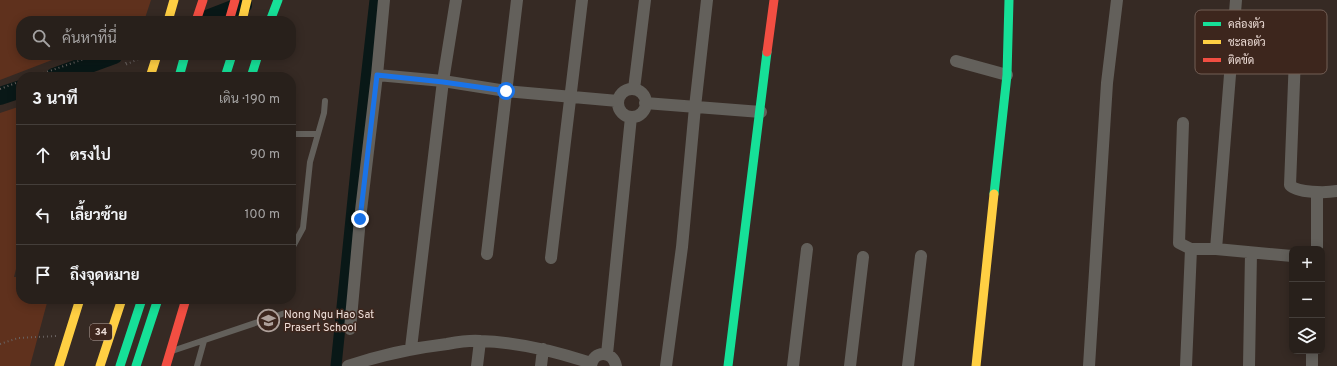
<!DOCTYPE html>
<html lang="th">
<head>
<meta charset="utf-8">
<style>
  :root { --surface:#28201b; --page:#302824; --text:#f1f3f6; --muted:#a5a3a3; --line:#443e3a }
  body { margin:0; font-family:Overpass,Sarabun,sans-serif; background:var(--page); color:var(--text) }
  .controls { position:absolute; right:12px; bottom:12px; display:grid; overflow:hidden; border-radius:8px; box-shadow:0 2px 10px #0003 }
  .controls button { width:36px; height:36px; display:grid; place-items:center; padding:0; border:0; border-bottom:1px solid var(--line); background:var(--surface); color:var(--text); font:20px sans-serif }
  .stop { position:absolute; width:12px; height:12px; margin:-9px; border:3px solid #1a73e8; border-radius:50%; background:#fff }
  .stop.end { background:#1a73e8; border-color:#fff; box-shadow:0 1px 4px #0008 }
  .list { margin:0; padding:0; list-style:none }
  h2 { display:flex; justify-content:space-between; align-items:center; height:52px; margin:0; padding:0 16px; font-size:17px }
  h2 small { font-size:13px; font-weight:400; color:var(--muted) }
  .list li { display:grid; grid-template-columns:26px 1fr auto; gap:12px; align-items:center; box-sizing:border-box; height:60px; padding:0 16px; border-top:1px solid var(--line) }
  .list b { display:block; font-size:15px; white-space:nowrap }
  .list em { font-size:13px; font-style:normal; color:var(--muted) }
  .icon { flex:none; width:22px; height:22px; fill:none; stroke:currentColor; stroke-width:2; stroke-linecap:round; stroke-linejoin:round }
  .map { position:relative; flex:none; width:1337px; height:366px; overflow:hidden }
  .search { position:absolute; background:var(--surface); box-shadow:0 2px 10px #0003; left:16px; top:16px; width:280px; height:44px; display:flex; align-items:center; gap:10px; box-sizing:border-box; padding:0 14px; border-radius:16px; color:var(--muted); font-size:15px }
  .panel { position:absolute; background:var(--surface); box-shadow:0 2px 10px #0003; left:16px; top:72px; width:280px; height:232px; border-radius:16px }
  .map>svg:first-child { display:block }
</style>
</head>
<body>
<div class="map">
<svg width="1337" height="366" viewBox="0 0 1337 366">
  <rect width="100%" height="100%" fill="#362a24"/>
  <path fill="#5f311d" d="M0,0H151L144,21H21V55H65L0,80Z
    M21,106V249L14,277H21V299H48L30,366H0V113Z"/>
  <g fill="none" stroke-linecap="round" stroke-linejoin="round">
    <path stroke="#091817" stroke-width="11" d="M336,366L358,150L375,0"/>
    <path stroke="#091817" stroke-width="18" d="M202,21L243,5
      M54,77L114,55
      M0,96L21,89"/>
    <path stroke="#68615f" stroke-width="2" stroke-dasharray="1 3" stroke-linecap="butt" d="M129,55L125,65L143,57
      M32,77L96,55
      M0,89L21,81
      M0,344L18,338L56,336"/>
    <path stroke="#63605b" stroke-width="6" d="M291,134H318
      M291,250L303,228L310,162L324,113L325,101
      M172,351L285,313
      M197,366L204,341"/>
    <path stroke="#63605b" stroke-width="12" d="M1296,31L1290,185C1297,193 1326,193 1337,191
      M956,61L1007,75
      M377,75L443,81L506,91L618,101
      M634,89L645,0
      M618 103a14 14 0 1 1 28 0a14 14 0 1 1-28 0Z
      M645,103L761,112
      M1183,123L1179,243L1191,249H1216L1292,256
      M1317,192V249
      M1216,249L1236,0
      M487,254L517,0
      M551,258L582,0
      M350,329L360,219L377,75L384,0
      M411,348L443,81L456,0
      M607,354L631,117
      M348,366C381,355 413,348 447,344C458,342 469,340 480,341C519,342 555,351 591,363
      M477,366L480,341
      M541,366L543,349
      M591,366C593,350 613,350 616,366
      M666,366L682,247L695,107L707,0
      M793,366L807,249
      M850,366L863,257
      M908,366L921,256
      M1089,366L1107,83L1117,0
      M1186,366L1191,249
      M1249,366L1251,253
      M1312,366V351"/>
    <path stroke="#16e098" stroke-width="9" d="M179,77L185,55
      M225,77L232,55
      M251,77L258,55
      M994,194L1007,75L1009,0
      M120,366L142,299
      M136,366L158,299
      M728,366L767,52"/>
    <path stroke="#ffcf43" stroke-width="9" d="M168,21L174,0
      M242,21L247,0
      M150,77L157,55
      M59,366L80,299
      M100,366L122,299
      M976,366L994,194"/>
    <path stroke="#f24e42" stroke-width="9" d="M196,21L203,0
      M767,52L774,0
      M166,366L186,299"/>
    <path stroke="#16e098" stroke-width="9" d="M270,21L278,0"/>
    <path stroke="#f24e42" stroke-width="9" d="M229,21L235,0"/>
  </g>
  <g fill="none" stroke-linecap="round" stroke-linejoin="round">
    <path stroke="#1a73e8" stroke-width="5" d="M360,219L377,75L443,82L506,91"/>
  </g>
  <defs>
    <symbol id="school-ring" viewBox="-11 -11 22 22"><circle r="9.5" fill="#3d261d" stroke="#aea09a" stroke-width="1.5"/><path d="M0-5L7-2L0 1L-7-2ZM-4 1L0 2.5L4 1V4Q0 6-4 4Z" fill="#aea09a"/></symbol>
  </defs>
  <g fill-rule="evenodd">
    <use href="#school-ring" x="256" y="308" width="25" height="25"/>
  </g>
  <g text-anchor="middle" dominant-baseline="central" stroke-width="3" stroke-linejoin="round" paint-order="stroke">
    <rect fill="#3d261d" stroke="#baa8a1" stroke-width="1" x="90" y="324" width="22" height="16" rx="3"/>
    <g font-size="10" font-weight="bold" fill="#efdfd9">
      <text x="101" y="332">34</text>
    </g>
    <g font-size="11" fill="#efdfd9" stroke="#3d261d" text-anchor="start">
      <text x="284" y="315">Nong Ngu Hao Sat<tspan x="284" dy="13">Prasert School</tspan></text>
    </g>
  </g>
  <rect x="1195" y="10" width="132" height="64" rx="6" fill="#3d261d" stroke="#725e55" stroke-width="1"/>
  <rect x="1203" y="22" width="18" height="4" fill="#16e098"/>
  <rect x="1203" y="40" width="18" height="4" fill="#ffcf43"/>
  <rect x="1203" y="58" width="18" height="4" fill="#f24e42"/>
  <g font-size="11" fill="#efdfd9">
    <text x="1228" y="28">คล่องตัว</text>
    <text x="1228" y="46">ชะลอตัว</text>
    <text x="1228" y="64">ติดขัด</text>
  </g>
</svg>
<div class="controls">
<button>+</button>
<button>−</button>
<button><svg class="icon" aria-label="layers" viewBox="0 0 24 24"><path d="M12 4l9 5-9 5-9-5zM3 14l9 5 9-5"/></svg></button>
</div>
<div class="stop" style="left:506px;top:91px"></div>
<div class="stop end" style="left:360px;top:219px"></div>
<div class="search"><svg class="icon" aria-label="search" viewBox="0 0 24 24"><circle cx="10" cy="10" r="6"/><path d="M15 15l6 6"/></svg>ค้นหาที่นี่</div>
<section class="panel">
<h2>3 นาที<small>เดิน · 190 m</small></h2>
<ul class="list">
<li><svg class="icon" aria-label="ahead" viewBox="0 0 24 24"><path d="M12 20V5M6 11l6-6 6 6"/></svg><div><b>ตรงไป</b></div><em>90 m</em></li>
<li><svg class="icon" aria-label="left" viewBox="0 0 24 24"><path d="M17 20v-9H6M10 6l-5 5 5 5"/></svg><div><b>เลี้ยวซ้าย</b></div><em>100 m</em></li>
<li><svg class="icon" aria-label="arrive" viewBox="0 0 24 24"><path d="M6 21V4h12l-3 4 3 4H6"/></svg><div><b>ถึงจุดหมาย</b></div></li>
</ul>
</section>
</div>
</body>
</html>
